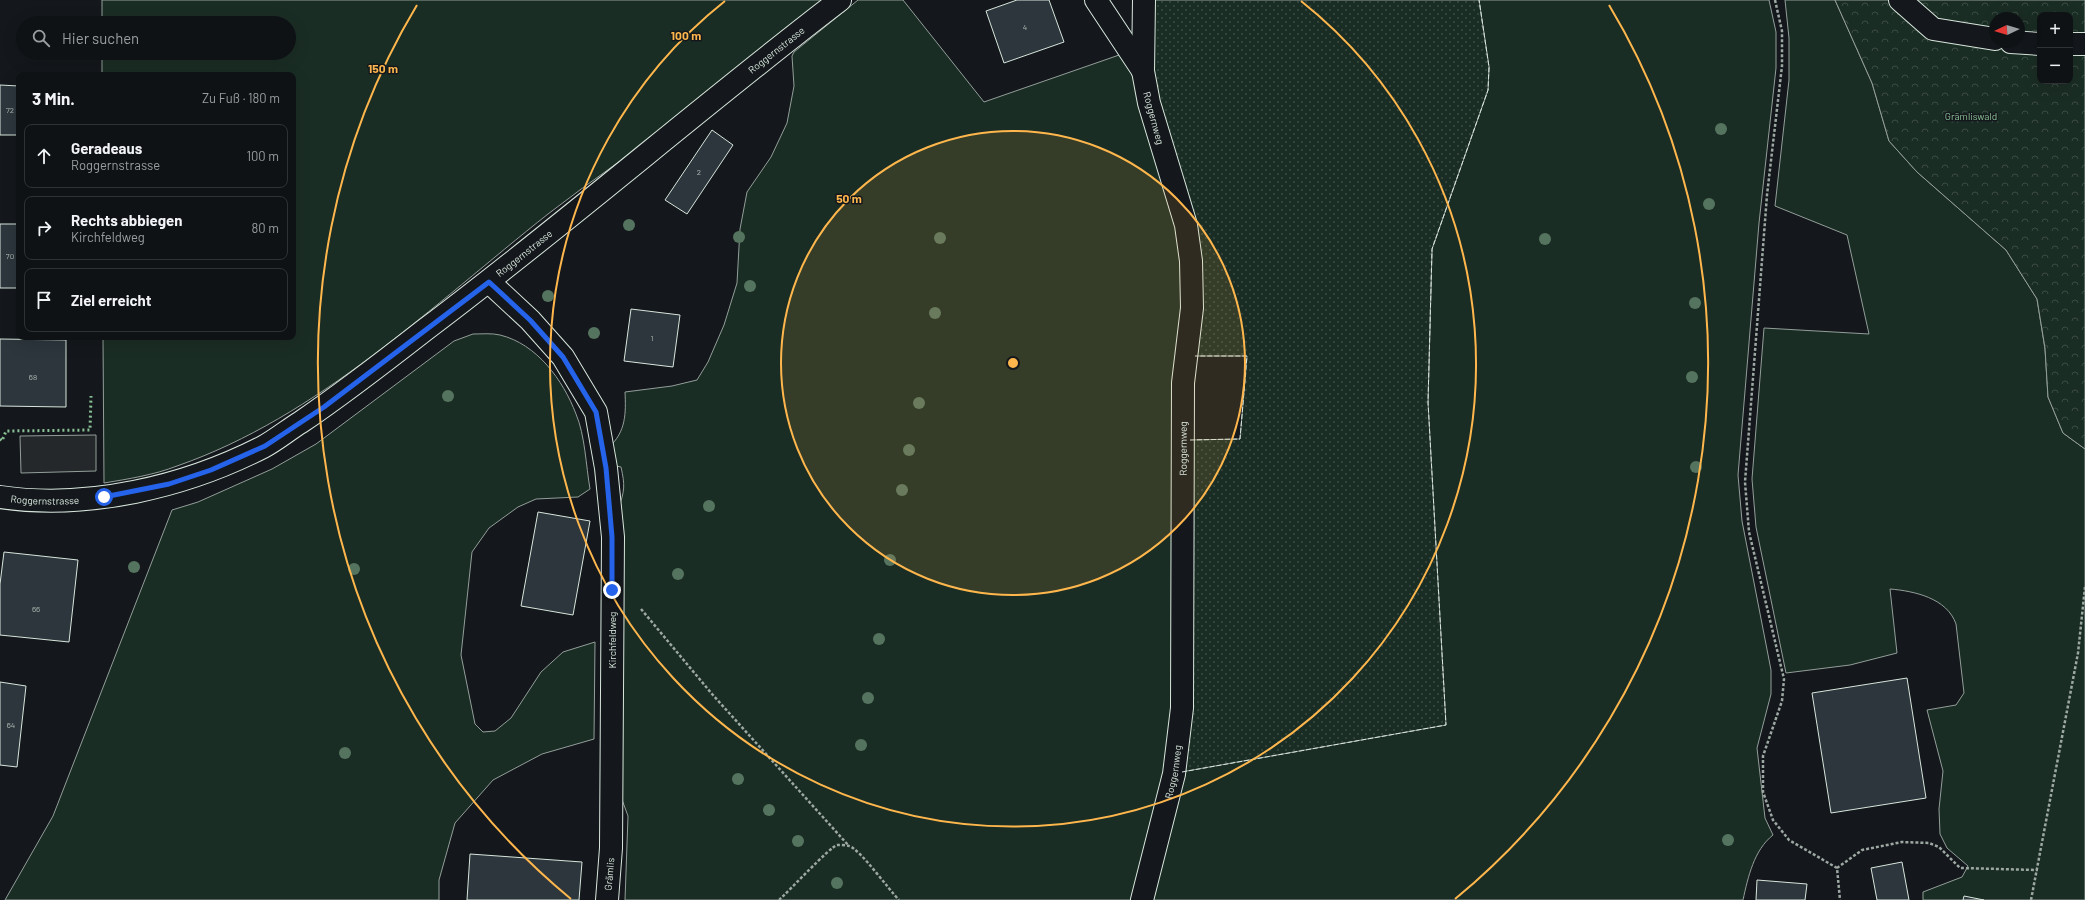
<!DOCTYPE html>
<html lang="de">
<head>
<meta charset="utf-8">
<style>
  :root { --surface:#0f1215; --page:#1d2022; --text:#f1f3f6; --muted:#9b9ea0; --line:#2f3234 }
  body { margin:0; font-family:Barlow,sans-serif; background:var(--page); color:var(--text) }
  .controls { position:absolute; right:12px; top:12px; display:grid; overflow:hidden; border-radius:8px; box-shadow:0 4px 16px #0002 }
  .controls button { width:36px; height:36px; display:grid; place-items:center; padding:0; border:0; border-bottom:1px solid var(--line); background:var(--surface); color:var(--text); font:20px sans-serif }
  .compass { position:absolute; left:1989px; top:12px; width:36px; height:36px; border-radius:50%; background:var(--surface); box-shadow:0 4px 16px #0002; rotate:266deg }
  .stop { position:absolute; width:12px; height:12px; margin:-9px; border:3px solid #2563eb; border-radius:50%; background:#fff }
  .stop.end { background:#2563eb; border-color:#fff; box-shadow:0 1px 4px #0008 }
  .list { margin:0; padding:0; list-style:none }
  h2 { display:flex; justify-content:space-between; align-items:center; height:52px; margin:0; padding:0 16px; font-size:17px }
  h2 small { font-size:13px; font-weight:400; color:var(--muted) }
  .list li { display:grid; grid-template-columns:26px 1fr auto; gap:12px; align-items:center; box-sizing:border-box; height:64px; margin:0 8px 8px; padding:0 8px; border:1px solid var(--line); border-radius:8px }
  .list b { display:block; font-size:15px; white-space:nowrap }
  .list p { margin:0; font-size:13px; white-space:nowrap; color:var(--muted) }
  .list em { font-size:13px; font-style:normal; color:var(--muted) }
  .icon { flex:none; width:22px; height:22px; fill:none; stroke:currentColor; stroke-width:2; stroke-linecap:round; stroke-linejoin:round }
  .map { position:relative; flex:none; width:2085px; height:900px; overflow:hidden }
  .search { position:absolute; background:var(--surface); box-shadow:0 4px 16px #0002; left:16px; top:16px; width:280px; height:44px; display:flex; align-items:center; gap:10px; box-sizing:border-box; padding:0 14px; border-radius:22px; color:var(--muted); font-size:15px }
  .panel { position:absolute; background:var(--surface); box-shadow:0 4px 16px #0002; left:16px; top:72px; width:280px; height:268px; border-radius:8px }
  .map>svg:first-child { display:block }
</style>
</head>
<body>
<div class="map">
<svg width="2085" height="900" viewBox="0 0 2085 900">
  <defs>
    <pattern id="forest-crowns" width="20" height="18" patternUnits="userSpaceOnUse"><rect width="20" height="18" fill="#1a2d24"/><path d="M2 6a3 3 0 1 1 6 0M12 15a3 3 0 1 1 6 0" fill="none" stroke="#3b4b43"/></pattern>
    <pattern id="garden-dots" width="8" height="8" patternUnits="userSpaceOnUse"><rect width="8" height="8" fill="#1a2d24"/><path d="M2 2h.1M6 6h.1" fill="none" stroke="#3b4b43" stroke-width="1.8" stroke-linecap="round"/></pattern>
  </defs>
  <rect width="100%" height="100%" fill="#14181c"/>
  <path fill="#1a2d24" stroke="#939e99" d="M102,0H829C782,38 736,77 687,113C641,147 593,179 548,214C433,305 318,417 177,466C154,475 128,479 104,483L103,337H293V75H102V53H289V23H102Z
    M858,0H903L984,102L1122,54L1136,73L1184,235L1177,725L1136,900H625L628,816L621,797L618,509C625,491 625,485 621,467L611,465L609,447C626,432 626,413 625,392L672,386L697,380L708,362L724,325L737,283L740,229L747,192L771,157L787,123L794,86L792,56L794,52Z
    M1479,0H1769L1776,32V68L1759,223L1738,475L1742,521L1771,670V694L1757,748L1765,818L1773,835C1754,850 1748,877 1743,900H1148L1181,772L1428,402L1432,249L1488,90L1489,67Z
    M1785,0H1835L1872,83L1889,141L1917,172L2006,250L2037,299L2045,349L2048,397L2063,433L2085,449V900H1923V892L1962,877L1968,866L1947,848L1940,834L1939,809L1943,771L1927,710L1956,705L1964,693L1956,624C1947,598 1914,591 1890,589L1897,653L1850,665L1786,673L1756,527L1752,479L1764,328L1869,334L1847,235L1775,206L1789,80V38Z
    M473,334C482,334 492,333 500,335C537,344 563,380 576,414C585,435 586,466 590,489L578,497L536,499L518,507L489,528L472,552L461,655L475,724L483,732L495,731L511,718L541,672L563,652L595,642L594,739L542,754L493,780L455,823L439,880V900H5L53,816L172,510L198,502L272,469L316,444L454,341Z"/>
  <path fill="url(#forest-crowns)" stroke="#939e99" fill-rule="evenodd" d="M1835,0H2085V449L2063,433L2048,397L2045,348L2037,299L2006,250L1917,172L1889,141L1872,83ZM2040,15H2070V81H2040ZM1995,18H2019V42H1995Z"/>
  <path fill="url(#garden-dots)" stroke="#939e99" d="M1154,0H1479L1489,67L1488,90L1432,249L1428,402L1446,725L1181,772L1188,440L1240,439L1247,356H1194L1171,157L1150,60Z"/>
  <path fill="#24282b" stroke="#939e99" d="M96,435V471L21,473L20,436Z"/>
  <path fill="#2c363c" stroke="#d8e6dc" d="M1017,0H1049L1064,42L1004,63L986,11Z
    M0,85L19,86V135H0Z
    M712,130L733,145L687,214L665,200Z
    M0,224H19V288H0Z
    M631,309L680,315L673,367L624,361Z
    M0,339L66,340V407L0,406Z
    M538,512L590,521L573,615L521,606Z
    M4,552L78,560L69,642L0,635V584Z
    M1907,678L1926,798L1831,813L1812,693Z
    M0,682L26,686L17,767L0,765Z
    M470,854L582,862L579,900H467Z
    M1902,862L1909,900H1877L1871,868Z
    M1757,880L1807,884L1805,900H1756Z
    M1964,896L1984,900H1963Z"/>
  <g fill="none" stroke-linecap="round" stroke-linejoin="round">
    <defs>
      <g id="minor">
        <path d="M1096,0L1143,71"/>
        <path d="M1900,0L1933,29L1995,39"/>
        <path d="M2011,42L2040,44"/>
        <path d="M2070,44H2085"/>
        <path d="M489,282L530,320L563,357L596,412L606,468L613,537L611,848L607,900"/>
        <path id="s1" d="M0,497C87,510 185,487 263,447C276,440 288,430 301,422C344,393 385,361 426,329C567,223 700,107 840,0"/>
        <path id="s2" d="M1142,900L1174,774L1182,708L1183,383L1192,308L1191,261L1186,225L1149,103L1143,71L1144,0"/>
      </g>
    </defs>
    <use href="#minor" stroke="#d8e6dc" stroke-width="24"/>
    <path stroke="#9da8a2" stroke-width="2.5" stroke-dasharray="3 2" stroke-linecap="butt" d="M1775,0L1782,31V66L1767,195L1745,482L1749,532L1784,679L1782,701L1763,756V792L1773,820L1789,840L1837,868L1840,900
      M641,609L712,694L849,846
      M1837,868L1862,850L1902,842L1929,843L1939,847L1960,868L2038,870
      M779,900C788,892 830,847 837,845C839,845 847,845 849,846C860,849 889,890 899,900
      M2031,900L2078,653L2085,587"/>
    <use href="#minor" stroke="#14181c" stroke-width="22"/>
    <path stroke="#8ac095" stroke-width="3" stroke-dasharray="2 3" stroke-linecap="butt" d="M0,439L2,441L6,431L90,430L91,396"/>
    <path stroke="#d8e6dc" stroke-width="1" stroke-dasharray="5 2" stroke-linecap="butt" d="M1190,440L1240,439L1247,356H1195
      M1182,772L1446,725L1428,402L1432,249L1488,90L1489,67L1479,0"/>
  </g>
  <g fill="#55745f">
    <circle cx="1721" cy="129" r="6"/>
    <circle cx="1709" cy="204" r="6"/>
    <circle cx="629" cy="225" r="6"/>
    <circle cx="739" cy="237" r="6"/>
    <circle cx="940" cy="238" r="6"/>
    <circle cx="1545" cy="239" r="6"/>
    <circle cx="750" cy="286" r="6"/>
    <circle cx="548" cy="296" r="6"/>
    <circle cx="1695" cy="303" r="6"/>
    <circle cx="935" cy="313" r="6"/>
    <circle cx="594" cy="333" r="6"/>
    <circle cx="1692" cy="377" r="6"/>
    <circle cx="448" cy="396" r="6"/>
    <circle cx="919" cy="403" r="6"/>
    <circle cx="909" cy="450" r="6"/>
    <circle cx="1696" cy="467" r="6"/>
    <circle cx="902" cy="490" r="6"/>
    <circle cx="709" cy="506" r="6"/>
    <circle cx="890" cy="560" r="6"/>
    <circle cx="134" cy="567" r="6"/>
    <circle cx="354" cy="569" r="6"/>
    <circle cx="678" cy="574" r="6"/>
    <circle cx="879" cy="639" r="6"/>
    <circle cx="868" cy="698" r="6"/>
    <circle cx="861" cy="745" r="6"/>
    <circle cx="345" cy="753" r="6"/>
    <circle cx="738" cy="779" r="6"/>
    <circle cx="769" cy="810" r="6"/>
    <circle cx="1728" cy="840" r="6"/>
    <circle cx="798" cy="841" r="6"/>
    <circle cx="837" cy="883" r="6"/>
  </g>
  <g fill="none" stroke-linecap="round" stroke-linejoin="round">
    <path stroke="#2563eb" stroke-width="5" d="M104,497L169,484L211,470L265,446L324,407L489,282L530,320L563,357L596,412L606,468L612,537V590"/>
  </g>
  <circle cx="1013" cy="363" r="232" fill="#ffb74d" fill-opacity=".12"/>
  <g fill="none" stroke="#ffb74d" stroke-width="2">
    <circle cx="1013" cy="363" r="232"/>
    <path d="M1301 1A463 463 0 1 1 725 1"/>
    <path d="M571 899A695 695 0 0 1 417 5M1609 5A695 695 0 0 1 1455 899"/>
  </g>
  <g text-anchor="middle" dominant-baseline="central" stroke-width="3" stroke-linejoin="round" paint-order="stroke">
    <g font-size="8" fill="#adbab4">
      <text x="1025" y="27">4</text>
      <text x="10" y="110">72</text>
      <text x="699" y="172">2</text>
      <text x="10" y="256">70</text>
      <text x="652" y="338">1</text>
      <text x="33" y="377">68</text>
      <text x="36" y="609">66</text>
      <text x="11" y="725">64</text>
    </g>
    <g font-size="10" fill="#d8e6dc" stroke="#14181c">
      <text stroke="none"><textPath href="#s1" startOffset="921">Roggernstrasse</textPath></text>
      <text transform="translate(1154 118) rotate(75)">Roggernweg</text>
      <text stroke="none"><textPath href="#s1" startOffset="597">Roggernstrasse</textPath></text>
      <text stroke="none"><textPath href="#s2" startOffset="456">Roggernweg</textPath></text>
      <text stroke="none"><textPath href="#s1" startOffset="45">Roggernstrasse</textPath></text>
      <text transform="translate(612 640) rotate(-90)">Kirchfeldweg</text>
      <text stroke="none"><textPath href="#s2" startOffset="132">Roggernweg</textPath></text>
      <text transform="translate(609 874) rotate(-85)">Grämlis</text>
    </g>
    <g font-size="10" fill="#8ac095" stroke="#14181c">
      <text x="1971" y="116">Grämliswald</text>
    </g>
  </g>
  <circle cx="1013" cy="363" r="6" fill="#ffb74d" stroke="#14181c" stroke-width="2"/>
  <g font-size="12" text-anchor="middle" font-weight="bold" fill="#ffb74d" stroke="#14181c" stroke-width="3" stroke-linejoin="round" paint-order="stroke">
    <text x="686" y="40">100 m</text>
    <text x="383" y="73">150 m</text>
    <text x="849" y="203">50 m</text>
  </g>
</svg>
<div class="controls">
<button>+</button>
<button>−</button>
</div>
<svg class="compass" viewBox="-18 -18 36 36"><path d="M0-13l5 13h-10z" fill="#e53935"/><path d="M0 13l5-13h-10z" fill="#9b9ea0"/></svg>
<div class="stop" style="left:104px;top:497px"></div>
<div class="stop end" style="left:612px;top:590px"></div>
<div class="search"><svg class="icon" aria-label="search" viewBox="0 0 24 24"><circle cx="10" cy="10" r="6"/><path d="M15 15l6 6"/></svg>Hier suchen</div>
<section class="panel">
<h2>3 Min.<small>Zu Fuß · 180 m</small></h2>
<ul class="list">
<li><svg class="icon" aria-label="ahead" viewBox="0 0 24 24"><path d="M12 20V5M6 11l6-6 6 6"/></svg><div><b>Geradeaus</b><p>Roggernstrasse</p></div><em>100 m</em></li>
<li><svg class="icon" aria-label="right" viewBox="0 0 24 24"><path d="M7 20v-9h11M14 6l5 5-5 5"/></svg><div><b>Rechts abbiegen</b><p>Kirchfeldweg</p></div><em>80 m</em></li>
<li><svg class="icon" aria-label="arrive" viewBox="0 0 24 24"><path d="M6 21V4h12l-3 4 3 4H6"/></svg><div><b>Ziel erreicht</b></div></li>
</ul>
</section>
</div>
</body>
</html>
